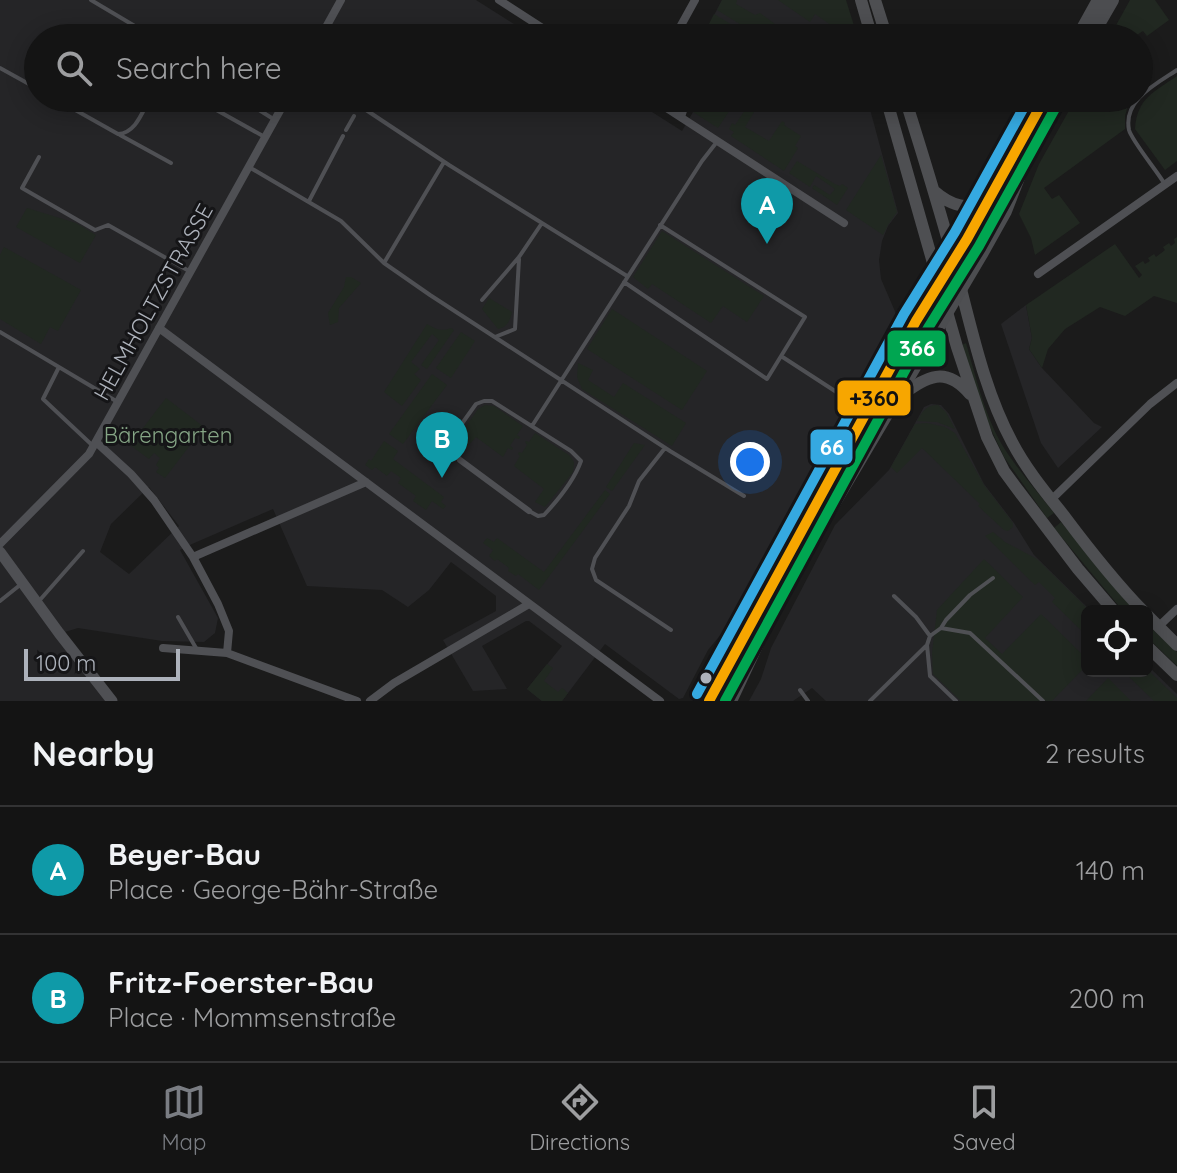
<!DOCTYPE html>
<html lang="en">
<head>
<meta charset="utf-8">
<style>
  :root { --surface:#141414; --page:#212122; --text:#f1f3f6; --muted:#9d9ea0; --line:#333334; --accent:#7a7d83 }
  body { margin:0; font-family:Quicksand,sans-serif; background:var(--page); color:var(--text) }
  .controls { position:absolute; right:24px; bottom:24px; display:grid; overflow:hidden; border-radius:12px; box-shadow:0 4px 20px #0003 }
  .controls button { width:72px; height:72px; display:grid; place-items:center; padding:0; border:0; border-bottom:2px solid var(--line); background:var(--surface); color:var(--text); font:40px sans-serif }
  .scale { position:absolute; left:24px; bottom:20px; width:156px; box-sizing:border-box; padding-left:8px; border:4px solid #adb2bb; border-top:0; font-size:22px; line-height:28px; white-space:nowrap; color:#adb2bb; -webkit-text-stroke:6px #151517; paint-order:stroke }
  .you { position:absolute; left:750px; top:462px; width:28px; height:28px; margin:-20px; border:6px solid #fff; border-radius:50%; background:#1a73e8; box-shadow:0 0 0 12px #1a73e833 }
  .badge { display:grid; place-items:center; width:52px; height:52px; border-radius:50%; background:var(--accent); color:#fff; font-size:26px; font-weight:700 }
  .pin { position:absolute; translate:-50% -66px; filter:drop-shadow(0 2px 4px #0008) }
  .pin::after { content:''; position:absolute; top:42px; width:28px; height:24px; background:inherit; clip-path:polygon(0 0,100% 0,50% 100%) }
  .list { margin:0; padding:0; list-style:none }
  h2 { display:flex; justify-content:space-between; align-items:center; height:104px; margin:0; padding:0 32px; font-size:34px }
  h2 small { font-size:26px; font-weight:400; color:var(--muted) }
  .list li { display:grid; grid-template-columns:52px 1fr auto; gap:24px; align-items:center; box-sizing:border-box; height:128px; padding:0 32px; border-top:2px solid var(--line) }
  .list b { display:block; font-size:30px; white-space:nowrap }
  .list p { margin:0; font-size:26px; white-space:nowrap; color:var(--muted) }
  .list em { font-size:26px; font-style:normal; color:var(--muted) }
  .icon { flex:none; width:44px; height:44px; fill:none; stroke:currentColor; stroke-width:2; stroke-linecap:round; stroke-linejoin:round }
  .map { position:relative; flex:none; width:1177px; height:701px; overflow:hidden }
  .search { position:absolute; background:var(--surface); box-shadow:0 4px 20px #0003; left:24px; right:24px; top:24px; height:88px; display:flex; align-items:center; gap:20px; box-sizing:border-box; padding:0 28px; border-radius:44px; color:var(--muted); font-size:30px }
  .sheet { height:360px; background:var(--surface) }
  nav { display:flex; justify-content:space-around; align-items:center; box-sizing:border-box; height:112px; border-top:2px solid var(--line); background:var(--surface); font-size:22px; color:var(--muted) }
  nav a { display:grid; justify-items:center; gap:4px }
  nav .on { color:var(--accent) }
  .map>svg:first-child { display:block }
</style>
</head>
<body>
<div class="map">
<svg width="1177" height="701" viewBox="0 0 1177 701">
  <rect width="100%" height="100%" fill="#1b1b1b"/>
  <path fill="#252527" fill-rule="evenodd" d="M0,0H476L536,38H38V98H630L682,131L693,112L696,98H867L898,213L888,226L882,241L879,260L881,279L897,316L862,379L858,397L742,609L708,650L683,698L679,699L605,644L562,701H542L527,689L562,646L529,621H526L482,646L507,689L473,691L443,640L496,611V596L451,562L429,590L408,607L382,590L307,586L273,509L192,544L180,550L218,618L215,633L204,642L162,641L78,628L55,635L106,701H0ZM149,487L179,526L129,574L100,552L111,524Z
    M722,0H845L857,38H702Z
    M1026,305L1032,338L1029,349L1042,368L1094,423L1102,427L1058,468L1041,443L1001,324Z
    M931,404L941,405L949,414L984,484L1014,523L1034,555L1091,611H1087V671H1147V665L1177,694V701H826L812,688L793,701H749L761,679L771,648L835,525L889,470L924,407Z"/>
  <path fill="#212821" d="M722,0H737L736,4L755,15L760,13L775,24L766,36L761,37L717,10Z
    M778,0H846L856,32L848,37L815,14L810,22Z
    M1130,0H1155L1169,20L1147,36L1143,31L1132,38H1109Z
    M714,14L754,38H702Z
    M1177,76V161L1165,170L1135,129C1137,98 1154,92 1177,76Z
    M696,98H738L718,128L693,112Z
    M749,98H757L760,102L745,127L769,141L782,121L785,123L784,125L801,136L795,146L798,148L784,171L731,136L734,132L729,129L732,123L735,125L751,101Z
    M1076,98H1130L1125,116V129L1044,188L1052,199L1059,195L1080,223L1035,255L1031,238L1019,214L1039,164Z
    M881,155L897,212L888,225L883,235L846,210Z
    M797,161L835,184L840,186L842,184L848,188L837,205L812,188L814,185L830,195L835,189L816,176L810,187L789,173Z
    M27,208L76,223L96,235L80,263L16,227Z
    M662,231L764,296L747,322L723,306L711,323L652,284L648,289L633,277Z
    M1177,237V303L1154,296L1125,316L1100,307L1065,329L1048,349L1042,368L1029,349L1032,338L1026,305L1115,244L1139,278L1142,275L1135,266L1143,261L1145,264L1150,261L1148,258L1154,254L1156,257L1165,250L1163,247L1169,243L1171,246L1175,243L1174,239Z
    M4,247L81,290L58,331L50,327L41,344L0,319V255Z
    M346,277H351L361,283L339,308L338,322L330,325L328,313L344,287Z
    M489,298L512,312C510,320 508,327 498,329L482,309Z
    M612,309L707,371L682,410L587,349Z
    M427,324C435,329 442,332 451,328L454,330L427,369L421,365L439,340L432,334L411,362L420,369L414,374L421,380L402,406L384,392Z
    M461,332L475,341L451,378L436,368Z
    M966,343C976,377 984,413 1001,443C1016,468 1036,490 1054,513L1047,518L1004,457L987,421L962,345Z
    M578,363L593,370L588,380L614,397L623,383L686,423L672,446L582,389L577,377Z
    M432,374L447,385L403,444L389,434Z
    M166,398L204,427L165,478L156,472L159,468L156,465L160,458L154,453L149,459L130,445Z
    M485,405L494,406L523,426L517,435L520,437L519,439L515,438L510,446L513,448L512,450L508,448L503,457L476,437L465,449L456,441L478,409Z
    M938,405L946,412L955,429L937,422L917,421C923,411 926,405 938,405Z
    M927,423L945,427L955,433L984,485L1013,523V527L1008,531L1004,530L978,506L980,504L922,448L897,473L891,467L915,424Z
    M535,433L569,455L574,462L573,472L545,507L535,502L544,489L514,466L520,456L518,454L519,452L522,453L527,445L525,442L526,441L529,442Z
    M384,441L398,451L393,459L444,497L441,502L446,506L443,509L432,501L426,510L413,501L416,496L398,483L401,478L391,471L387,476L375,467L372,470L365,465L369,459L371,461Z
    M634,443L645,445L612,491L606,487Z
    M605,490L610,494L539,590L518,574L516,576L508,571L509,568L497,559L495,561L489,556L493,550L483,543L487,538L494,542L497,538L544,572Z
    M1061,522L1135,611H1123L1054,528Z
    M993,532L1005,542L1037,559L1090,611H1087V636L1052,602L1055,598L1039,582L1035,585L985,536Z
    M984,559L1023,597L985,638L1002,654L1041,614L1087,659V665L1052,701H961L933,674L932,653L937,610Z
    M1147,624L1177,652V666L1147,637Z
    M547,664L553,668L544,681L558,692L562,688L568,693L562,701H542L527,689Z
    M1147,669L1177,698V701H1154L1123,671H1147Z
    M1108,678L1131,701H1086Z"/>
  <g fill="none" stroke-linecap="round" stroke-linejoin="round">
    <path stroke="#4f5054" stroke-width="4" d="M91,0L155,38
      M0,68L38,89
      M54,98L118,134C136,133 142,112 150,98
      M195,98L263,136
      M240,98L275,120
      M348,98L449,165L627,276
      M346,130L354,116
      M120,135L171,163
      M39,157L22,188L95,230L108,225L189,271
      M249,167L341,221L384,263L430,295L670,451L744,496
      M1164,183C1157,171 1132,141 1129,130C1123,100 1156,84 1177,70
      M309,201L343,136
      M384,263L444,162
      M624,282L767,379L805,317L660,225
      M482,300L519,257L542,223
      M0,332L116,401
      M495,337L515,329L519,259
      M781,356L858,406
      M59,367L43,399L92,445
      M532,426L702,161L716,143
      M665,448L639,481L629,506L595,558L592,569L596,580L671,630
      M460,460L449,451L448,443L476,404L484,401H492L571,451L581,461C574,481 558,500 544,515L538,516L529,511
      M894,596L916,617L930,636
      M0,601L20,585
      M39,601L83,551
      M178,617L196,648
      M941,628L946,620L970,595L993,578
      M800,690L808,701
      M870,701L926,646
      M956,701L930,676L927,645L930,636L941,628L970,633L1043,701"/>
    <path stroke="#4f5054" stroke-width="6" d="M460,460L529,511"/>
    <path stroke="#4f5054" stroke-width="8" d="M499,0L558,38
      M320,38L341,0
      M674,38L695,0
      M651,98L844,223
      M681,117L687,98
      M1038,274L1177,176
      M159,328L660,701
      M96,442L131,474L154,500L193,557L218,604L229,631L227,653
      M1051,500L1150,404L1177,383
      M0,544L89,454L287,98
      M193,557L366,482
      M1158,627L1177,609
      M163,648L227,653L357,701
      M370,701L394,683L529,604"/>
    <path stroke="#4f5054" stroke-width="11" d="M0,552L59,633L112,701"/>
    <path stroke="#4e4f52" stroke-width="12" d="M861,0L872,38
      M875,0L887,38
      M886,98L957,347L987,437L1004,471L1015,486L1078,569L1114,611
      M905,98C923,156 942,215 957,274C972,330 984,390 1012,442C1026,469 1046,493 1065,517C1089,549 1115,582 1143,611
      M934,191C951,206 968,211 989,201
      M897,398C925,379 943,363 970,394
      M1147,615L1177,645
      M1147,646L1177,675"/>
    <path stroke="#4c4d50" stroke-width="14" d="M1078,38L1099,0
      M1090,38L1112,0
      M709,701L916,321L967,239L1045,98
      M730,701L769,618L807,548L981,254L1005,211L1028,152L1058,98"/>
    <defs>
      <path id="bus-1" d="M709,701L916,321L967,239L1045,98"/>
      <path id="bus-2" d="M725,701L928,328L979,246L1057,105"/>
      <path id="bus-3" d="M697,694L904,314L955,232L1029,98"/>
    </defs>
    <use href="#bus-1" stroke="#151517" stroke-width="16"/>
    <use href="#bus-2" stroke="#151517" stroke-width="16"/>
    <use href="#bus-3" stroke="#151517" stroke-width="16"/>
    <use href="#bus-1" stroke="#f7a600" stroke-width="10"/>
    <use href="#bus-2" stroke="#00a651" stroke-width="10"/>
    <use href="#bus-3" stroke="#35a9e1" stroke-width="10"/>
  </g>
  <circle fill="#adb2bb" stroke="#151517" stroke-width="3" cx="706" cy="678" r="7"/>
  <g text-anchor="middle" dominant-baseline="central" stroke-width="6" stroke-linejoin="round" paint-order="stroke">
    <g font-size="22" fill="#adb2bb" stroke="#151517">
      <text transform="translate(153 302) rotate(-61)">HELMHOLTZSTRASSE</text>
    </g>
    <g font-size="22" fill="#85a585" stroke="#151517">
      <text x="168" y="435">Bärengarten</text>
    </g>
  </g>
  <g stroke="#151517" stroke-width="3">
    <rect x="886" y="329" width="61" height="39" rx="8" fill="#00a651"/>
    <rect x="836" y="379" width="76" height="38" rx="8" fill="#f7a600"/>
    <rect x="809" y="428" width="45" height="38" rx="8" fill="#35a9e1"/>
  </g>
  <g font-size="22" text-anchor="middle" font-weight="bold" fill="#fff">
    <text x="917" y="356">366</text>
    <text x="832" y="455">66</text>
  </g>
  <g font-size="22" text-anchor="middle" font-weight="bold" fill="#111">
    <text x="874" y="406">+360</text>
  </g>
</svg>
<div class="controls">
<button><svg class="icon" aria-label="locate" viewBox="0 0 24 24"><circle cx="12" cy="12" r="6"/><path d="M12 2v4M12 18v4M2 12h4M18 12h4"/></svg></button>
</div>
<div class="scale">100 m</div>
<div class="you"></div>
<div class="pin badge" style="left:767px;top:244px;background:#0f9aa8">A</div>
<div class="pin badge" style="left:442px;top:478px;background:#0f9aa8">B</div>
<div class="search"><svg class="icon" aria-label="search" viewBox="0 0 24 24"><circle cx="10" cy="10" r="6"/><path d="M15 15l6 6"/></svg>Search here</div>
</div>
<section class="sheet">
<h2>Nearby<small>2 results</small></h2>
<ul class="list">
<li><span class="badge" style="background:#0f9aa8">A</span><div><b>Beyer-Bau</b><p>Place · George-Bähr-Straße</p></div><em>140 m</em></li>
<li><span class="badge" style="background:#0f9aa8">B</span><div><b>Fritz-Foerster-Bau</b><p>Place · Mommsenstraße</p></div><em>200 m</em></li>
</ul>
</section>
<nav>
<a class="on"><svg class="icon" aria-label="map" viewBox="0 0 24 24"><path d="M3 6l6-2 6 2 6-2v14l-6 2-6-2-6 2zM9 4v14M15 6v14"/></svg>Map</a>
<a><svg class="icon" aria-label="directions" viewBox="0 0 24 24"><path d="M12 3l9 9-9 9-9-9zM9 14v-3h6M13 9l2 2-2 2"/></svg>Directions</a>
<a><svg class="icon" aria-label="saved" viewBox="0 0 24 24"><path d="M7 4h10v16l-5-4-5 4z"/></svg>Saved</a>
</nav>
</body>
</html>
